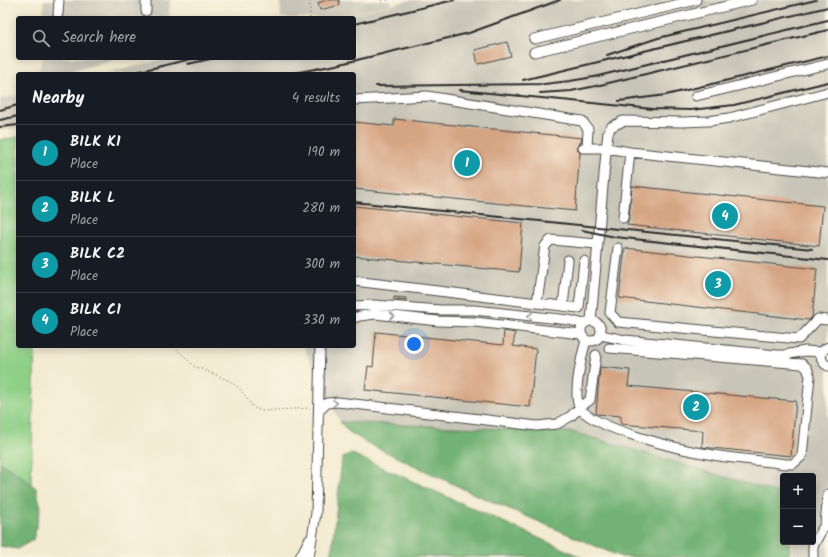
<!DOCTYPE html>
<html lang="en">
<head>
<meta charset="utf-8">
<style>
  :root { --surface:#171b24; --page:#20242c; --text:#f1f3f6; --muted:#9ea1a6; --line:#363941; --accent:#8c9099 }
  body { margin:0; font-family:Kalam,sans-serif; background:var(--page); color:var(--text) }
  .controls { position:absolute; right:12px; bottom:12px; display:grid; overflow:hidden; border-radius:4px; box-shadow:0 2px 10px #0003 }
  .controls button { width:36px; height:36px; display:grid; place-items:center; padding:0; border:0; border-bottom:1px solid var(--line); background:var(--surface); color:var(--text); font:20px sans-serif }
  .you { position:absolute; left:414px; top:344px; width:14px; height:14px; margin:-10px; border:3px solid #fff; border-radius:50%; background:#1a73e8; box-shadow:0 0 0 6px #1a73e833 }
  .badge { display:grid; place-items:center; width:26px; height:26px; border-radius:50%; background:var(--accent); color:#fff; font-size:13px; font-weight:700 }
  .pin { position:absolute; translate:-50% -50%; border:2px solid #fff; box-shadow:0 1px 4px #0006 }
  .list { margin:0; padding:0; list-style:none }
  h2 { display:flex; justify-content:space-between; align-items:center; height:52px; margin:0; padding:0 16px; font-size:17px }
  h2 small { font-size:13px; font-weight:400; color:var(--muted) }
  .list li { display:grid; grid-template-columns:26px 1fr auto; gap:12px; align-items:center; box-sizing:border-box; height:56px; padding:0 16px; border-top:1px solid var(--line) }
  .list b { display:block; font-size:15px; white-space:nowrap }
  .list p { margin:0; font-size:13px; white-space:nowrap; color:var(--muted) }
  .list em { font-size:13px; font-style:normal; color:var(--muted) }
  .icon { flex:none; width:22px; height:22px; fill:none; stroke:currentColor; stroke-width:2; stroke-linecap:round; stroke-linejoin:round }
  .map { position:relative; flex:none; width:828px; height:557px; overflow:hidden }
  .search { position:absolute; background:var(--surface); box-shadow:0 2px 10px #0003; left:16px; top:16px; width:340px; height:44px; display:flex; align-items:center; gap:10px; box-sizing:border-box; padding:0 14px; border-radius:4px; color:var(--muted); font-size:15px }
  .panel { position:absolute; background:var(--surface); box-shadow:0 2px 10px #0003; left:16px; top:72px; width:340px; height:276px; border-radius:4px }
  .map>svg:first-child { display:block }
</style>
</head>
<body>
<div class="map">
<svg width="828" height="557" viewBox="0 0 828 557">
  <rect width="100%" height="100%" fill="#fcf5e5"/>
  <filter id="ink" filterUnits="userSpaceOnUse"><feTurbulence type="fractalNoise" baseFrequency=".025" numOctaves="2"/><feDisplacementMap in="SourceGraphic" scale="8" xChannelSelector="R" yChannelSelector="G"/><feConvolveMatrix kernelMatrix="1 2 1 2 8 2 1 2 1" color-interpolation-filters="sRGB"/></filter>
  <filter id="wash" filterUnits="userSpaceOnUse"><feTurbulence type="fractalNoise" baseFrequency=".012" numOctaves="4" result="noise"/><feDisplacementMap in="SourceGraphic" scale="16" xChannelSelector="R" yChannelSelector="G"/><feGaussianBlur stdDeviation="0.9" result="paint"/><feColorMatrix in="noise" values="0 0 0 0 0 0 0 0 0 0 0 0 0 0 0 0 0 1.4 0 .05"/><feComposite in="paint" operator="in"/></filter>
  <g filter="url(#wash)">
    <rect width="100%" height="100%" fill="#f3ebd1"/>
    <path fill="#c7c5b8" d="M44,0H170L169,18H43Z
      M280,0H390L391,4L332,18H281Z
      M411,0H828V557H792L793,542H813V476H783V494L573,432L340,422L303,346H354V74H104L170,58H354V18H336Z
      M43,58H120L62,74H37Z
      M18,95V128L0,130V99Z"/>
    <path fill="#8fd087" stroke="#5d7e59" d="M18,137V346H35L31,484L0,464V140Z"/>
    <path fill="#73b274" stroke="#4f6e50" d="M340,422L573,432L783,494V542H791L789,557H621L470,492L365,442L348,431Z
      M350,453L581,557H331L342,459Z
      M0,463L17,473L36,488L41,507L33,540L17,549L0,546Z"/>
    <g id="blocks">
      <path fill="#d5a483" d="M327,0H339L340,5L320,10L318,3Z
        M507,42L511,56L478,64L475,50Z
        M394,119L582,138L581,142L578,145L577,148L580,153L575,211L354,189V122L394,126Z
        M632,186L823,206L819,246L627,225L629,219Z
        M354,206L523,223L519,272L354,256Z
        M625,248L817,269L812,317L809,320L619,298Z
        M394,297L406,298V301L394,300Z
        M504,331L515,333L513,346L536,349L530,407L365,390L368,366L373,367L376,332L503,345Z
        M600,367L630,370L628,386L796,401L791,456L702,447L703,431L621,424V416L597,414L596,413Z"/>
    </g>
  </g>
  <g filter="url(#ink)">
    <use href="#blocks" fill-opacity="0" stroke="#494844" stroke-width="1"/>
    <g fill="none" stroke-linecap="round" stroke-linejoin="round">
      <defs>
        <path id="minor" d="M146,11V0
          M58,14L59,0
          M534,39L696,0
          M534,52L752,0
          M696,96L828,64
          M354,100L427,96L582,121L588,129L587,148
          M583,148H607L630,152L828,173
          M623,218L630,152
          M618,248L610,313L618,322L799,339L818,319L828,320
          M354,281L579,308L584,261
          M537,303L545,246L551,240L597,244
          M354,306L375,305L440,310H474L569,320L584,324
          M563,306L568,260
          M354,318L360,316L375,314L438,321L475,322L581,334
          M581 331a10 10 0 1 1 20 0a10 10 0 1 1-20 0Z
          M591,321L607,141L608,133L611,127L623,121L682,122L708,121L729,118L828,92
          M601,335L625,340L777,355H785L805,351L822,352
          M586,340C582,354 573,393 579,406C589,428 683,450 708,454C733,459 760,460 786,464H793L802,456L810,376L807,368L802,364L609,348
          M828,347C819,351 819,361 828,366
          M319,411L327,403L338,402L537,426L557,424L571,416L580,407L590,400L596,355
          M300,557L309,540
          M309,557L316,513L320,346
          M813,557V546L825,524L828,494"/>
      </defs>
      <use href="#minor" stroke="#494844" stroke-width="11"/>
      <path stroke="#494844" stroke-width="1" stroke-dasharray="1 3" stroke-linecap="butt" d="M381,0L384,5
        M383,0H390
        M310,18V0
        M174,346L194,366L228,380L239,388L253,407L261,411L310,408"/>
      <use href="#minor" stroke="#fff" stroke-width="9"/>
      <path stroke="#2b2b2b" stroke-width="2" d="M354,24L454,0
        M607,55L658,38L816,0
        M188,64L214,58
        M128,74L195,58
        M289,74L336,65L469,33L560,0
        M523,80L828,7
        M376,86L544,84L570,81L594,77L828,20
        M459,90L653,109L691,110L734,105L828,82
        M540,93L571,91L596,86L828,30
        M619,101L666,95L828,56
        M0,110L18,105
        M0,120L18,116
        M0,127L18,125
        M354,202L812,249
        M582,230L615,237L828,260"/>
    </g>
    <defs><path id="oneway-chevron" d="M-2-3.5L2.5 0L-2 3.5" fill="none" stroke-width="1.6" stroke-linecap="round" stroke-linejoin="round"/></defs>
    <g stroke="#a0a0a0">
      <use href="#oneway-chevron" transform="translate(392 316) rotate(6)"/>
      <use href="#oneway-chevron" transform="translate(530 316) rotate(-174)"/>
      <use href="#oneway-chevron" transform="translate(335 403) rotate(-2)"/>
    </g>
  </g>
</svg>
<div class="controls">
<button>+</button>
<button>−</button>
</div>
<div class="you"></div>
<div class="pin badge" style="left:467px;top:163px;background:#0f9aa8">1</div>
<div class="pin badge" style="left:696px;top:407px;background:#0f9aa8">2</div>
<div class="pin badge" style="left:718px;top:284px;background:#0f9aa8">3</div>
<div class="pin badge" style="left:725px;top:216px;background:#0f9aa8">4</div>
<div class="search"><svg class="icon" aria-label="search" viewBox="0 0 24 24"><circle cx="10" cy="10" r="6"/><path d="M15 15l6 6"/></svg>Search here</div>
<section class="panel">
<h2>Nearby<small>4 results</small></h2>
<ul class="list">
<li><span class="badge" style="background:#0f9aa8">1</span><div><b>BILK K1</b><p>Place</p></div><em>190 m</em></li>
<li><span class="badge" style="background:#0f9aa8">2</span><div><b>BILK L</b><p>Place</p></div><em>280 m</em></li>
<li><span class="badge" style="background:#0f9aa8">3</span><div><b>BILK C2</b><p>Place</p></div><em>300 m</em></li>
<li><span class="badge" style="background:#0f9aa8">4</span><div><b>BILK C1</b><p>Place</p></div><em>330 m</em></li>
</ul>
</section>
</div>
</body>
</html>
